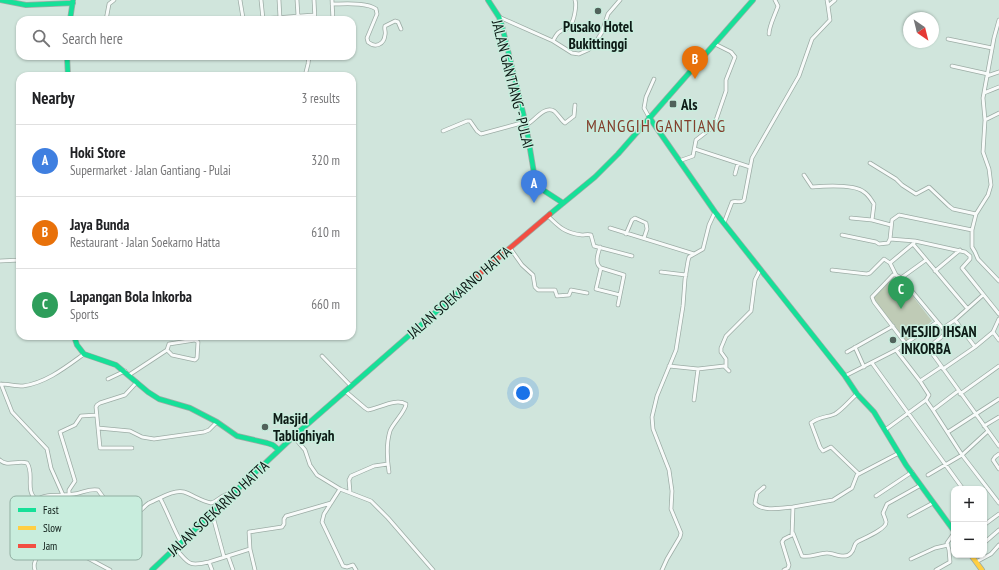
<!DOCTYPE html>
<html lang="en">
<head>
<meta charset="utf-8">
<style>
  :root { --surface:#fff; --page:#f2f2f2; --text:#202124; --muted:#757577; --line:#e0e0e0; --accent:#b45309 }
  body { margin:0; font-family:"PT Sans Narrow",sans-serif; background:var(--page); color:var(--text) }
  .controls { position:absolute; right:12px; bottom:12px; display:grid; overflow:hidden; border-radius:8px; box-shadow:0 1px 3px #0004 }
  .controls button { width:36px; height:36px; display:grid; place-items:center; padding:0; border:0; border-bottom:1px solid var(--line); background:var(--surface); color:var(--text); font:20px sans-serif }
  .compass { position:absolute; left:903px; top:12px; width:36px; height:36px; border-radius:50%; background:var(--surface); box-shadow:0 1px 3px #0004; rotate:145deg }
  .you { position:absolute; left:523px; top:393px; width:14px; height:14px; margin:-10px; border:3px solid #fff; border-radius:50%; background:#1a73e8; box-shadow:0 0 0 6px #1a73e833 }
  .badge { display:grid; place-items:center; width:26px; height:26px; border-radius:50%; background:var(--accent); color:#fff; font-size:13px; font-weight:700 }
  .pin { position:absolute; translate:-50% -33px; filter:drop-shadow(0 1px 2px #0008) }
  .pin::after { content:''; position:absolute; top:21px; width:14px; height:12px; background:inherit; clip-path:polygon(0 0,100% 0,50% 100%) }
  .list { margin:0; padding:0; list-style:none }
  h2 { display:flex; justify-content:space-between; align-items:center; height:52px; margin:0; padding:0 16px; font-size:17px }
  h2 small { font-size:13px; font-weight:400; color:var(--muted) }
  .list li { display:grid; grid-template-columns:26px 1fr auto; gap:12px; align-items:center; box-sizing:border-box; height:72px; padding:0 16px; border-top:1px solid var(--line) }
  .list b { display:block; font-size:15px; white-space:nowrap }
  .list p { margin:0; font-size:13px; white-space:nowrap; color:var(--muted) }
  .list em { font-size:13px; font-style:normal; color:var(--muted) }
  .icon { flex:none; width:22px; height:22px; fill:none; stroke:currentColor; stroke-width:2; stroke-linecap:round; stroke-linejoin:round }
  .map { position:relative; flex:none; width:999px; height:570px; overflow:hidden }
  .search { position:absolute; background:var(--surface); box-shadow:0 1px 3px #0004; left:16px; top:16px; width:340px; height:44px; display:flex; align-items:center; gap:10px; box-sizing:border-box; padding:0 14px; border-radius:12px; color:var(--muted); font-size:15px }
  .panel { position:absolute; background:var(--surface); box-shadow:0 1px 3px #0004; left:16px; top:72px; width:340px; height:268px; border-radius:12px }
  .map>svg:first-child { display:block }
</style>
</head>
<body>
<div class="map">
<svg width="999" height="570" viewBox="0 0 999 570">
  <rect width="100%" height="100%" fill="#d0e5dc"/>
  <path fill="#bfcbb6" d="M897,276L932,321L906,342L870,297Z"/>
  <g fill="none" stroke-linecap="round" stroke-linejoin="round">
    <defs>
      <path id="street" d="M240,0L243,18L246,20
        M261,0L263,19
        M279,0L280,18
        M297,0L298,16
        M314,0L315,20
        M332,0L333,20
        M827,0L828,6
        M332,4C344,4 367,2 376,9L377,14L367,38L368,42C375,48 384,45 385,35C386,32 384,29 385,26L395,21L398,22L401,29
        M499,17L553,41L572,53L579,54L588,50L594,45L602,32L608,14L620,0
        M106,20L109,4L114,0
        M247,20L314,15
        M999,20L994,38L983,98L985,120L983,152L989,169L991,185L988,195L976,214L972,230V247L975,252L978,259L999,281
        M769,34C769,26 775,15 778,6L775,0
        M948,39L992,48
        M553,41C560,27 562,33 570,26C574,21 577,6 575,0
        M952,66L988,74
        M43,76H46
        M305,76L308,64L309,56
        M987,76L999,72
        M984,93L999,87
        M649,117L644,108L646,97L654,79
        M985,120L999,113
        M526,125C534,122 544,105 554,111C558,114 561,120 565,123L574,116L575,105
        M443,131L467,121H470L477,131L481,134L525,122
        M695,149L750,167
        M679,161L693,156L696,140L714,126L726,91V80L735,57L731,52L715,44
        M870,163L896,179L902,185L916,194L929,187L949,206L953,209L976,214
        M735,174L738,163
        M804,175L812,187C825,186 854,184 864,192C869,195 871,200 874,204L872,220
        M548,216C559,227 565,233 582,235C585,235 588,234 591,235L594,246L632,256
        M851,218L872,220L891,225
        M724,223L732,202C736,200 741,204 744,200L752,158L799,76L812,39L830,20L828,6L835,0
        M610,228L694,254
        M626,234L632,220L635,218L646,223L647,229L644,238
        M842,235L876,242L879,244L888,243L890,239L892,220L899,215L972,230
        M890,239L915,241L965,252L970,256V259L962,268L999,314
        M913,244L967,308
        M600,247C598,254 594,263 601,268L624,275L618,305
        M510,248L522,265L533,275L535,287L538,290H555L557,296L569,295L571,290L587,293
        M0,261L20,260
        M601,268L596,289L620,295
        M832,270L867,274L870,273L884,259L890,263
        M935,271L960,250
        M661,272L686,275
        M896,275L890,263L914,243
        M901,278L926,260
        M955,320L975,347
        M943,328L955,320L983,295
        M993,332L999,340
        M906,344L874,302L872,297L893,275H896L901,278L945,331V334L929,347V349L999,446
        M855,347L864,367
        M847,352L893,326
        M322,356L351,386
        M872,363L963,489
        M669,366L698,369L694,400
        M726,367V359L721,352V348L726,336L751,311L755,280L760,270
        M698,369L724,366L729,371
        M943,369L975,347L993,332L999,319
        M129,375L167,350L169,344L195,340L198,342L197,358L195,360L172,355L167,350
        M845,376L896,350L937,322
        M108,379L125,371
        M920,381L941,367
        M1,384L12,412L47,449L51,468L63,495
        M1,384C8,384 15,386 23,386C46,383 66,367 84,354
        M345,391L365,408L368,410C380,408 395,398 406,404C406,411 393,423 390,431C386,444 387,459 389,472
        M857,394C850,400 843,409 835,414C826,418 820,416 811,423L820,447L823,451L831,447L832,448L859,474
        M960,394L999,366
        M926,400L933,410L958,391
        M933,410L962,455L999,503
        M984,426L999,417
        M98,428L130,431L142,437L154,439L204,432L209,430L217,422
        M885,430L926,400L929,395L920,381L896,350
        M948,432L999,399
        M294,437L305,450L310,465L317,475L340,489L371,501L388,518L433,570
        M132,448H100L96,407L97,405L100,403L125,395L137,382
        M999,454L995,457L993,460L999,469
        M0,460C7,467 18,460 27,463C35,474 24,491 37,500
        M928,475L962,455L988,431
        M764,487L757,493L755,503C762,512 782,508 793,507
        M340,489L324,514L322,522L343,566L347,567L353,565L356,570
        M350,492L349,480L351,476L374,466L388,464
        M69,495V490L75,481L60,432L75,425L81,416L97,415
        M876,496L912,472
        M160,498C168,513 173,528 181,542
        M212,513L224,557
        M909,516L933,503
        M984,525L999,514
        M793,533L802,556C810,558 819,553 827,553C834,553 845,560 851,553C855,549 853,545 857,542C862,539 887,529 886,522C886,520 884,516 883,513L887,504L921,485
        M984,543L999,530
        M175,548C189,563 187,567 209,562L212,570
        M228,556L233,570
        M911,559L935,548L948,545
        M209,562L250,549
        M976,562L991,554L999,545
        M35,570C31,560 43,550 51,545
        M110,570L69,548C65,548 58,553 54,550C44,543 33,511 37,500C45,493 64,496 74,494C82,493 90,488 98,490L119,519C128,528 141,508 149,503C159,499 174,489 184,492C193,495 201,501 211,503C219,501 222,493 231,494
        M255,570L250,549L249,532L282,527L284,524V519L286,516L331,503
        M662,570L667,559L680,537L681,533L671,509L672,491L669,470L653,429L652,417L657,396L676,350L683,306L685,279L688,261L689,257L703,249L709,225L715,212
        M784,570L788,568L789,565L782,542L784,539L792,535L793,507L833,500L852,488L857,475L899,453
        M936,570L950,562L949,550L947,543L954,533"/>
      <path id="fast" d="M0,0L26,5L73,3
        M488,0L499,17L502,26L526,125L535,179L543,190L563,203
        M70,20L73,0
        M67,56L68,76
        M649,117L715,212L845,376L857,394L874,412L906,465L954,531
        M550,214L595,177L618,154L753,0
        M74,336L77,345L84,354L116,365L148,392L159,399L190,408L217,422L237,436L267,443L273,445L279,450
        M152,570L294,436L477,276"/>
      <path id="slow" d="M971,555L982,570"/>
      <path id="jam" d="M477,276L550,214"/>
    </defs>
    <use href="#street" stroke="#9caca5" stroke-width="4.5"/>
    <use href="#fast" stroke="#9caca5" stroke-width="6"/>
    <use href="#slow" stroke="#9caca5" stroke-width="6"/>
    <use href="#jam" stroke="#9caca5" stroke-width="6"/>
    <use href="#street" stroke="#f8fbfa" stroke-width="3"/>
    <use href="#fast" stroke="#16e098" stroke-width="4.5"/>
    <use href="#slow" stroke="#ffcf43" stroke-width="4.5"/>
    <use href="#jam" stroke="#f24e42" stroke-width="4.5"/>
  </g>
  <g fill="#51625b" stroke="#c8eddd" stroke-width="1.5">
    <circle cx="598" cy="11" r="4"/>
    <rect x="669" y="100" width="8" height="8" rx="2"/>
    <circle cx="893" cy="340" r="4"/>
    <circle cx="265" cy="427" r="4"/>
  </g>
  <g text-anchor="middle" dominant-baseline="central" stroke-width="3" stroke-linejoin="round" paint-order="stroke">
    <g font-size="15" font-weight="bold" fill="#0d1b16" stroke="#c8eddd" text-anchor="start">
      <text x="598" y="26" text-anchor="middle">Pusako Hotel<tspan x="598" dy="17">Bukittinggi</tspan></text>
      <text x="681" y="104">Als</text>
      <text x="901" y="331">MESJID IHSAN<tspan x="901" dy="17">INKORBA</tspan></text>
      <text x="273" y="418">Masjid<tspan x="273" dy="17">Tablighiyah</tspan></text>
    </g>
    <g font-size="15" fill="#0d1b16" stroke="#c8eddd">
      <text transform="translate(513 84) rotate(76)">JALAN GANTIANG - PULAI</text>
      <text transform="translate(459 292) rotate(-41)">JALAN SOEKARNO HATTA</text>
      <text transform="translate(218 508) rotate(-43)">JALAN SOEKARNO HATTA</text>
    </g>
    <g font-size="17" letter-spacing="1" fill="#823d2b" stroke="#c8eddd">
      <text x="656" y="126">MANGGIH GANTIANG</text>
    </g>
  </g>
  <rect x="10" y="496" width="132" height="64" rx="6" fill="#c8eddd" stroke="#90aea1" stroke-width="1"/>
  <rect x="18" y="508" width="18" height="4" fill="#16e098"/>
  <rect x="18" y="526" width="18" height="4" fill="#ffcf43"/>
  <rect x="18" y="544" width="18" height="4" fill="#f24e42"/>
  <g font-size="11" fill="#0d1b16">
    <text x="43" y="514">Fast</text>
    <text x="43" y="532">Slow</text>
    <text x="43" y="550">Jam</text>
  </g>
</svg>
<div class="controls">
<button>+</button>
<button>−</button>
</div>
<svg class="compass" viewBox="-18 -18 36 36"><path d="M0-13l5 13h-10z" fill="#e53935"/><path d="M0 13l5-13h-10z" fill="#757577"/></svg>
<div class="you"></div>
<div class="pin badge" style="left:534px;top:203px;background:#3f7fe0">A</div>
<div class="pin badge" style="left:695px;top:79px;background:#e8710a">B</div>
<div class="pin badge" style="left:901px;top:309px;background:#2e9e5b">C</div>
<div class="search"><svg class="icon" aria-label="search" viewBox="0 0 24 24"><circle cx="10" cy="10" r="6"/><path d="M15 15l6 6"/></svg>Search here</div>
<section class="panel">
<h2>Nearby<small>3 results</small></h2>
<ul class="list">
<li><span class="badge" style="background:#3f7fe0">A</span><div><b>Hoki Store</b><p>Supermarket · Jalan Gantiang - Pulai</p></div><em>320 m</em></li>
<li><span class="badge" style="background:#e8710a">B</span><div><b>Jaya Bunda</b><p>Restaurant · Jalan Soekarno Hatta</p></div><em>610 m</em></li>
<li><span class="badge" style="background:#2e9e5b">C</span><div><b>Lapangan Bola Inkorba</b><p>Sports</p></div><em>660 m</em></li>
</ul>
</section>
</div>
</body>
</html>
